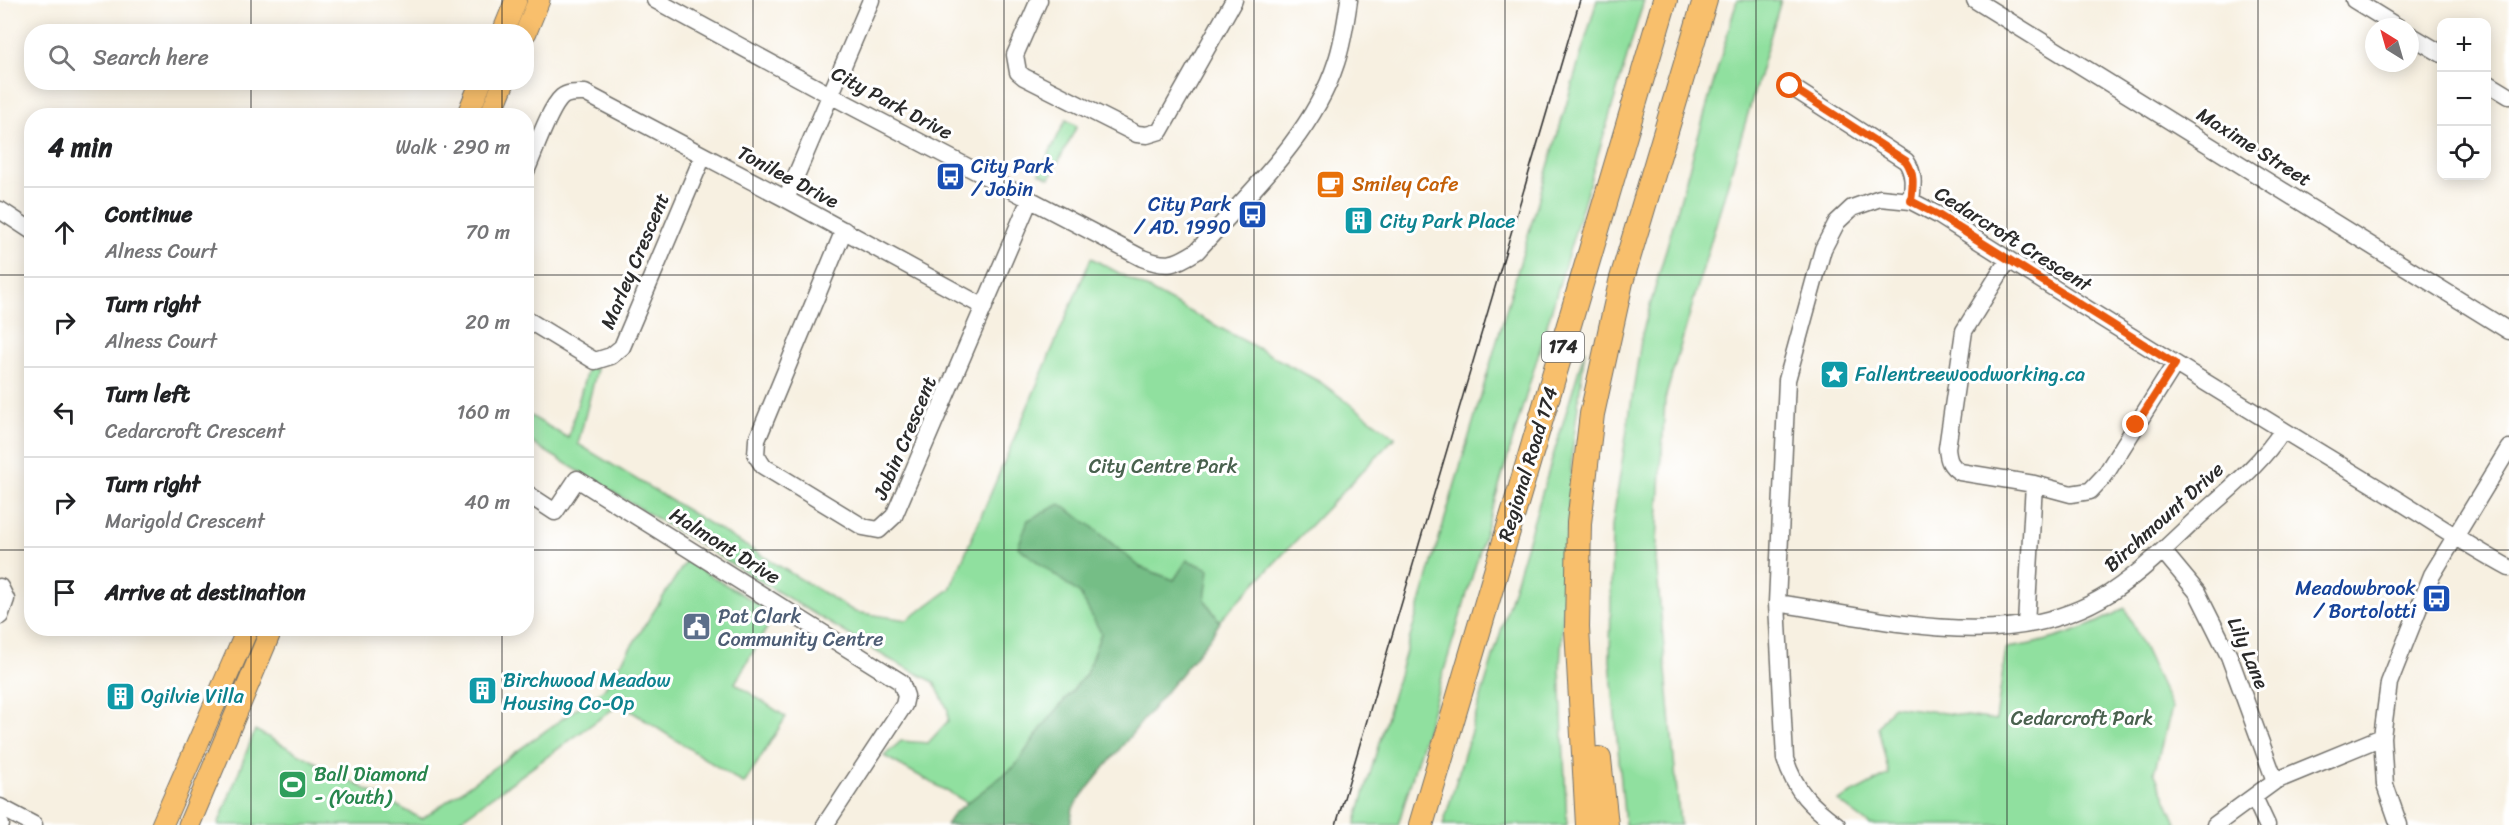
<!DOCTYPE html>
<html lang="en">
<head>
<meta charset="utf-8">
<style>
  :root { --surface:#fff; --page:#f6f6f6; --text:#202124; --muted:#757577; --line:#e0e0e0 }
  body { margin:0; font-family:Sriracha,sans-serif; background:var(--page); color:var(--text) }
  .controls { position:absolute; right:18px; top:18px; display:grid; overflow:hidden; border-radius:12px; box-shadow:0 3px 15px #0003 }
  .controls button { width:54px; height:54px; display:grid; place-items:center; padding:0; border:0; border-bottom:2px solid var(--line); background:var(--surface); color:var(--text); font:30px sans-serif }
  .compass { position:absolute; left:2365px; top:18px; width:54px; height:54px; border-radius:50%; background:var(--surface); box-shadow:0 3px 15px #0003; rotate:323deg }
  .stop { position:absolute; width:18px; height:18px; margin:-14px; border:4px solid #ea580c; border-radius:50%; background:#fff }
  .stop.end { background:#ea580c; border-color:#fff; box-shadow:0 2px 6px #0008 }
  .list { margin:0; padding:0; list-style:none }
  h2 { display:flex; justify-content:space-between; align-items:center; height:78px; margin:0; padding:0 24px; font-size:26px }
  h2 small { font-size:20px; font-weight:400; color:var(--muted) }
  .list li { display:grid; grid-template-columns:39px 1fr auto; gap:18px; align-items:center; box-sizing:border-box; height:90px; padding:0 24px; border-top:2px solid var(--line) }
  .list b { display:block; font-size:22px; white-space:nowrap }
  .list p { margin:0; font-size:20px; white-space:nowrap; color:var(--muted) }
  .list em { font-size:20px; font-style:normal; color:var(--muted) }
  .icon { flex:none; width:33px; height:33px; fill:none; stroke:currentColor; stroke-width:2; stroke-linecap:round; stroke-linejoin:round }
  .map { position:relative; flex:none; width:2509px; height:825px; overflow:hidden }
  .search { position:absolute; background:var(--surface); box-shadow:0 3px 15px #0003; left:24px; top:24px; width:510px; height:66px; display:flex; align-items:center; gap:15px; box-sizing:border-box; padding:0 21px; border-radius:24px; color:var(--muted); font-size:22px }
  .panel { position:absolute; background:var(--surface); box-shadow:0 3px 15px #0003; left:24px; top:108px; width:510px; height:528px; border-radius:24px }
  .map>svg:first-child { display:block }
</style>
</head>
<body>
<div class="map">
<svg width="2509" height="825" viewBox="0 0 2509 825">
  <rect width="100%" height="100%" fill="#fff"/>
  <filter id="ink" filterUnits="userSpaceOnUse"><feTurbulence type="fractalNoise" baseFrequency=".0167" numOctaves="2"/><feDisplacementMap in="SourceGraphic" scale="12" xChannelSelector="R" yChannelSelector="G"/><feConvolveMatrix kernelMatrix="1 2 1 2 8 2 1 2 1" color-interpolation-filters="sRGB"/></filter>
  <filter id="wash" filterUnits="userSpaceOnUse"><feTurbulence type="fractalNoise" baseFrequency=".008" numOctaves="4" result="noise"/><feDisplacementMap in="SourceGraphic" scale="24" xChannelSelector="R" yChannelSelector="G"/><feGaussianBlur stdDeviation="1.35" result="paint"/><feColorMatrix in="noise" values="0 0 0 0 0 0 0 0 0 0 0 0 0 0 0 0 0 1.4 0 .05"/><feComposite in="paint" operator="in"/></filter>
  <g filter="url(#wash)">
    <rect width="100%" height="100%" fill="#f7f0e1"/>
    <path fill="#90e09f" stroke="#5e8665" stroke-width="1.5" d="M1597,0H1644L1398,825H1355Z
      M1737,0H1781L1665,399L1656,560L1680,825H1625L1610,661L1612,526L1642,334Z
      M1066,120L1077,126L1050,178L1039,173Z
      M1091,258L1320,382L1395,437L1024,825H1007L884,756L901,741L928,743L948,721V710L934,682L889,659L527,440L526,413L568,438L588,367L597,369L578,444L855,612L907,620L950,589Z
      M1585,349L1572,453L1560,668L1567,825H1443Z
      M686,561L775,614L735,683L786,717L744,784L620,704L453,825H218L255,730L422,819L604,689Z
      M2125,608L2172,708L2154,772L2177,825H1870L1838,801L1889,774L1878,727L1893,706L1996,720L2006,648C2049,643 2088,629 2125,608Z"/>
    <path fill="#74be86" stroke="#507458" stroke-width="1.5" d="M1060,504L1090,525L1140,567L1174,580L1187,560L1209,569L1205,600L1220,622L1210,638L1083,794L1073,808L1070,825H946L954,813L1015,766L1041,729L1086,674L1101,633L1080,594L1018,547L1028,520Z"/>
  </g>
  <g filter="url(#ink)">
    <g fill="none" stroke-linecap="round" stroke-linejoin="round">
      <defs>
        <path id="minor" d="M655,0L830,95L1142,258C1167,268 1175,265 1197,251C1246,196 1313,135 1336,63C1343,43 1346,21 1349,0
          M1039,0L1015,55L1018,72L1024,77L1137,134L1147,135L1160,131L1234,0
          M1975,0L2509,331
          M2354,0L2398,27
          M2410,35L2442,54
          M2486,82L2509,96
          M1790,86L1906,161C1915,174 1913,186 1911,201
          M526,171C534,154 549,108 562,97C568,92 577,93 585,93L786,199L984,307
          M786,199L871,0
          M0,210L32,231
          M844,230L757,440L756,455L763,466L863,527L879,530L894,516L1030,199
          M2008,260L1964,331L1947,448C1948,460 1950,466 1960,472L2034,484L2071,494L2090,491L2105,475L2175,364
          M526,319L595,361L611,356L622,347L703,156
          M526,493L555,512L577,479L901,682L906,696L904,705L825,825
          M2163,551L2197,592L2229,656L2275,781
          M0,587L6,599L0,616
          M1777,603C1885,619 2010,657 2110,593C2140,573 2167,547 2193,522C2223,494 2260,466 2282,431
          M2026,624L2034,484
          M2254,797L2267,825
          M0,807L34,825
          M0,824L1,825
          M1837,825C1810,805 1796,792 1785,759L1777,603L1787,380L1823,249L1837,222L1852,208L1880,198L1911,201L1938,215C2081,306 2225,395 2370,483C2417,511 2461,542 2509,568
          M2215,825L2275,781L2382,737
          M2399,825L2385,785L2382,737L2389,683L2432,575L2509,448"/>
        <path id="major" d="M503,32L516,0
          M526,32L539,0
          M467,116L481,82
          M490,116L504,82
          M162,825L248,628
          M189,825L272,628"/>
        <path id="highway" d="M1599,759L1606,825
          M1421,825L1665,0
          M1588,825L1577,628L1579,523L1592,414L1621,282L1705,0"/>
      </defs>
      <use href="#minor" stroke="#72706b" stroke-width="19"/>
      <use href="#major" stroke="#72706b" stroke-width="23"/>
      <use href="#highway" stroke="#72706b" stroke-width="26"/>
      <use href="#minor" stroke="#fff" stroke-width="16"/>
      <use href="#major" stroke="#f8bf6c" stroke-width="21"/>
      <use href="#highway" stroke="#f8bf6c" stroke-width="24"/>
      <path stroke="#2b2b2b" stroke-width="1.5" d="M1336,825L1580,0"/>
    </g>
  </g>
  <g fill="none" stroke-linecap="round" stroke-linejoin="round" filter="url(#ink)">
    <path stroke="#ea580c" stroke-width="8" d="M1790,86L1906,161C1915,174 1913,186 1911,201L1938,215L2175,364L2136,425"/>
  </g>
  <path fill="none" stroke="#2b2b2b" stroke-width="1.5" stroke-opacity="0.55" d="M251,0V32M502,0V32M753,0V825M1004,0V825M1254,0V825M1505,0V825M1756,0V825M2007,0V825M2258,0V825M251,82V116M502,82V116M0,275H32M526,275H2509M0,550H32M526,550H2509M251,628V825M502,628V825"/>
  <defs>
    <symbol id="bus-square" viewBox="-11 -11 22 22"><rect x="-9" y="-9" width="18" height="18" rx="4" fill="#1a4fb4" stroke="#fff"/><path d="M-5-6H5V4H4V6H2V4H-2V6H-4V4H-5ZM-3.5-4V0h7V-4ZM-3.5 1.2v1.5H-2V1.2ZM2 1.2v1.5H3.5V1.2Z" fill="#fff"/></symbol>
    <symbol id="cafe-square" viewBox="-11 -11 22 22"><rect x="-9" y="-9" width="18" height="18" rx="4" fill="#e8710a" stroke="#fff"/><path d="M-5.5-4.5H6V0H3Q3 3.5 0 3.5H-2.5Q-5.5 3.5-5.5 0ZM3-3.2v2h1.7v-2ZM-6 4.5H4V6H-6Z" fill="#fff"/></symbol>
    <symbol id="building-square" viewBox="-11 -11 22 22"><rect x="-9" y="-9" width="18" height="18" rx="4" fill="#0f9aa8" stroke="#fff"/><path d="M-4-6H4V6H1V3H-1V6H-4ZM-2.5-4.3h1.7v1.8h-1.7ZM.8-4.3h1.7v1.8H.8ZM-2.5-1h1.7V.8h-1.7ZM.8-1h1.7V.8H.8Z" fill="#fff"/></symbol>
    <symbol id="sight-square" viewBox="-11 -11 22 22"><rect x="-9" y="-9" width="18" height="18" rx="4" fill="#0f9aa8" stroke="#fff"/><path d="M0-6L1.8-2.2L6-1.7L2.9 1.2L3.7 5.4L0 3.3L-3.7 5.4L-2.9 1.2L-6-1.7L-1.8-2.2Z" fill="#fff"/></symbol>
    <symbol id="civic-square" viewBox="-11 -11 22 22"><rect x="-9" y="-9" width="18" height="18" rx="4" fill="#5c6f8a" stroke="#fff"/><path d="M-.6-6.5H3V-4.5H.6V-3L4-1V1h2V6H-6V1h2V-1L-.6-3ZM-1.2 2.5V6h2.4V2.5Z" fill="#fff"/></symbol>
    <symbol id="stadium-square" viewBox="-11 -11 22 22"><rect x="-9" y="-9" width="18" height="18" rx="4" fill="#2e9e5b" stroke="#fff"/><path d="M0-5a6.5 5 0 1 0 0 10a6.5 5 0 1 0 0-10ZM-3.5-1.8h7v3.6h-7Z" fill="#fff"/></symbol>
  </defs>
  <g fill-rule="evenodd">
    <use href="#bus-square" x="934" y="160" width="33" height="33"/>
    <use href="#cafe-square" x="1314" y="168" width="33" height="33"/>
    <use href="#bus-square" x="1236" y="198" width="33" height="33"/>
    <use href="#building-square" x="1342" y="204" width="33" height="33"/>
    <use href="#sight-square" x="1818" y="358" width="33" height="33"/>
    <use href="#bus-square" x="2420" y="582" width="33" height="33"/>
    <use href="#civic-square" x="680" y="610" width="33" height="33"/>
    <use href="#building-square" x="466" y="674" width="33" height="33"/>
    <use href="#building-square" x="104" y="680" width="33" height="33"/>
    <use href="#stadium-square" x="276" y="768" width="33" height="33"/>
  </g>
  <g text-anchor="middle" dominant-baseline="central" stroke-width="6" stroke-linejoin="round" paint-order="stroke">
    <rect fill="#fff" stroke="#6b6b6b" stroke-width="1.5" x="1542" y="332" width="42" height="30" rx="4.5"/>
    <g font-size="18" font-weight="bold" fill="#2b2b2b">
      <text x="1563" y="347">174</text>
    </g>
    <g font-size="20" fill="#2b2b2b" stroke="#fff">
      <text transform="translate(892 103) rotate(28)">City Park Drive</text>
      <text transform="translate(2254 147) rotate(32)">Maxime Street</text>
      <text transform="translate(788 177) rotate(28)">Tonilee Drive</text>
      <text transform="translate(2013 239) rotate(32)">Cedarcroft Crescent</text>
      <text transform="translate(635 261) rotate(-67)">Marley Crescent</text>
      <text transform="translate(905 438) rotate(-67)">Jobin Crescent</text>
      <text transform="translate(1528 464) rotate(-73)">Regional Road 174</text>
      <text transform="translate(2164 517) rotate(-42)">Birchmount Drive</text>
      <text transform="translate(725 546) rotate(32)">Halmont Drive</text>
      <text transform="translate(2248 653) rotate(67)">Lily Lane</text>
    </g>
    <g font-size="20" fill="#164399" stroke="#fff" text-anchor="end">
      <text x="971" y="166" text-anchor="start">City Park<tspan x="971" dy="23">/ Jobin</tspan></text>
      <text x="1231" y="204">City Park<tspan x="1231" dy="23">/ AD. 1990</tspan></text>
      <text x="2416" y="588">Meadowbrook<tspan x="2416" dy="23">/ Bortolotti</tspan></text>
    </g>
    <g font-size="20" fill="#c56008" stroke="#fff" text-anchor="start">
      <text x="1352" y="184">Smiley Cafe</text>
    </g>
    <g font-size="20" fill="#0d838f" stroke="#fff" text-anchor="start">
      <text x="1380" y="221">City Park Place</text>
      <text x="1855" y="374">Fallentreewoodworking.ca</text>
      <text x="503" y="680">Birchwood Meadow<tspan x="503" dy="23">Housing Co-Op</tspan></text>
      <text x="141" y="696">Ogilvie Villa</text>
    </g>
    <g font-size="20" fill="#49614e" stroke="#fff">
      <text x="1163" y="466">City Centre Park</text>
      <text x="2082" y="718">Cedarcroft Park</text>
    </g>
    <g font-size="20" fill="#4e5e75" stroke="#fff" text-anchor="start">
      <text x="718" y="616">Pat Clark<tspan x="718" dy="23">Community Centre</tspan></text>
    </g>
    <g font-size="20" fill="#27864d" stroke="#fff" text-anchor="start">
      <text x="314" y="774">Ball Diamond<tspan x="314" dy="23">- (Youth)</tspan></text>
    </g>
  </g>
</svg>
<div class="controls">
<button>+</button>
<button>−</button>
<button><svg class="icon" aria-label="locate" viewBox="0 0 24 24"><circle cx="12" cy="12" r="6"/><path d="M12 2v4M12 18v4M2 12h4M18 12h4"/></svg></button>
</div>
<svg class="compass" viewBox="-18 -18 36 36"><path d="M0-13l5 13h-10z" fill="#e53935"/><path d="M0 13l5-13h-10z" fill="#757577"/></svg>
<div class="stop" style="left:1790px;top:86px"></div>
<div class="stop end" style="left:2136px;top:425px"></div>
<div class="search"><svg class="icon" aria-label="search" viewBox="0 0 24 24"><circle cx="10" cy="10" r="6"/><path d="M15 15l6 6"/></svg>Search here</div>
<section class="panel">
<h2>4 min<small>Walk · 290 m</small></h2>
<ul class="list">
<li><svg class="icon" aria-label="ahead" viewBox="0 0 24 24"><path d="M12 20V5M6 11l6-6 6 6"/></svg><div><b>Continue</b><p>Alness Court</p></div><em>70 m</em></li>
<li><svg class="icon" aria-label="right" viewBox="0 0 24 24"><path d="M7 20v-9h11M14 6l5 5-5 5"/></svg><div><b>Turn right</b><p>Alness Court</p></div><em>20 m</em></li>
<li><svg class="icon" aria-label="left" viewBox="0 0 24 24"><path d="M17 20v-9H6M10 6l-5 5 5 5"/></svg><div><b>Turn left</b><p>Cedarcroft Crescent</p></div><em>160 m</em></li>
<li><svg class="icon" aria-label="right" viewBox="0 0 24 24"><path d="M7 20v-9h11M14 6l5 5-5 5"/></svg><div><b>Turn right</b><p>Marigold Crescent</p></div><em>40 m</em></li>
<li><svg class="icon" aria-label="arrive" viewBox="0 0 24 24"><path d="M6 21V4h12l-3 4 3 4H6"/></svg><div><b>Arrive at destination</b></div></li>
</ul>
</section>
</div>
</body>
</html>
